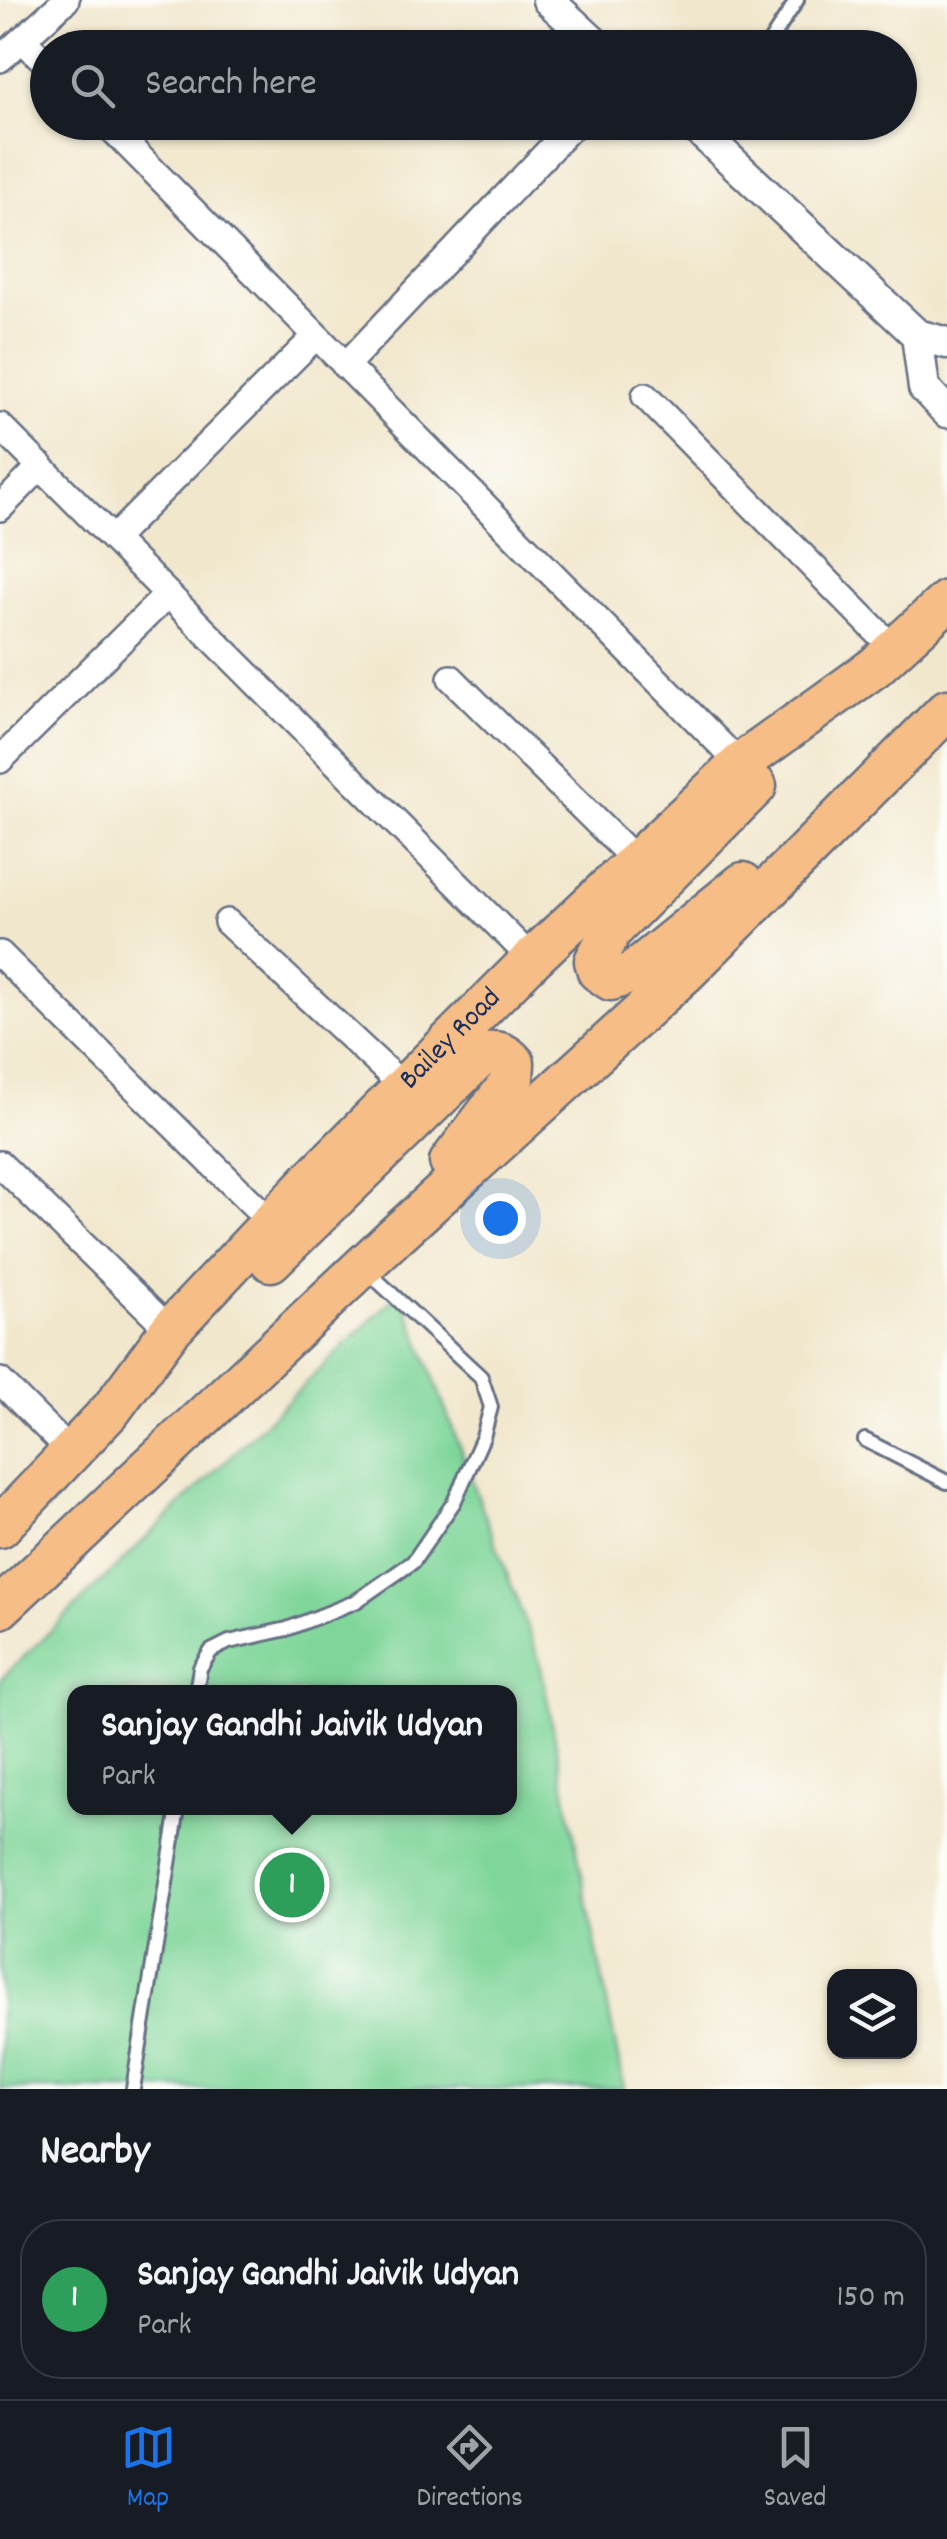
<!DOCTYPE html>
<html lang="en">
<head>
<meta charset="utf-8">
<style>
  :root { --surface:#171b24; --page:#242831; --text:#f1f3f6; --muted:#9ea1a6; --line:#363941; --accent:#1a73e8 }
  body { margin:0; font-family:Dekko,sans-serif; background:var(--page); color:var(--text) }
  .controls { position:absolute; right:30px; bottom:30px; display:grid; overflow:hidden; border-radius:20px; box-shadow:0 2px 8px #0004 }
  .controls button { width:90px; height:90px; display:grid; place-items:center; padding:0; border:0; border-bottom:2px solid var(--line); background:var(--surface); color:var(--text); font:50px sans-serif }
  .you { position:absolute; left:500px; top:1218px; width:35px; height:35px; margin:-25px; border:8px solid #fff; border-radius:50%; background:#1a73e8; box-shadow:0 0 0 15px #1a73e833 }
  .badge { display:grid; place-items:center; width:65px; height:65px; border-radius:50%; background:var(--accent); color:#fff; font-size:32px; font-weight:700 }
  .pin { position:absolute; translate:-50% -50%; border:5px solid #fff; box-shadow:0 2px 10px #0006 }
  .popup { position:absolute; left:67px; top:1685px; width:450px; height:130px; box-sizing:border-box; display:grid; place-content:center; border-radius:20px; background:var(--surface); filter:drop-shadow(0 2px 8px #0005); font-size:32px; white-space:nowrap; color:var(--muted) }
  .popup b { font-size:38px; color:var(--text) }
  .popup::after { content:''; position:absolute; left:50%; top:100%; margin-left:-20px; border:20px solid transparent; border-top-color:var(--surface) }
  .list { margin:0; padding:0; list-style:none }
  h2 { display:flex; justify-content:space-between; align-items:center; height:130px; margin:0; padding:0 40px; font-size:42px }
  h2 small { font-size:32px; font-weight:400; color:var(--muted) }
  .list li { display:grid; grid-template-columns:65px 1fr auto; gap:30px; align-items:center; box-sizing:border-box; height:160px; margin:0 20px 20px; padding:0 20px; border:2px solid var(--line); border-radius:40px }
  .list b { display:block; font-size:38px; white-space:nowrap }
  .list p { margin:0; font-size:32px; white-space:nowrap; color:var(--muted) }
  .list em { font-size:32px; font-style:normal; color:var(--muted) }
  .icon { flex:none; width:55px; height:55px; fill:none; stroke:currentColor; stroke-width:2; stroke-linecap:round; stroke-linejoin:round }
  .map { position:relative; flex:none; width:947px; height:2089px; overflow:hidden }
  .search { position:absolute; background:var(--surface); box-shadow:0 2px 8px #0004; left:30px; right:30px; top:30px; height:110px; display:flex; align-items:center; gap:25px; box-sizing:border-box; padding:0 35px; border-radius:55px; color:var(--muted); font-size:38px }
  .sheet { height:310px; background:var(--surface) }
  nav { display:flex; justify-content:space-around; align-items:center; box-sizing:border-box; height:140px; border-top:2px solid var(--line); background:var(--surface); font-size:28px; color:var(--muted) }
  nav a { display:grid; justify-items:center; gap:5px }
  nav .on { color:var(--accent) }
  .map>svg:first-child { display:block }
</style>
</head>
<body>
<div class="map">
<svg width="947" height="2089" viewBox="0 0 947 2089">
  <rect width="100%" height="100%" fill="#fdfcf7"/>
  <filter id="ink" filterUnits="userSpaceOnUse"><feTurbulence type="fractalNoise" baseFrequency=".01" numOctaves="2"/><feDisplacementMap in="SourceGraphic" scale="20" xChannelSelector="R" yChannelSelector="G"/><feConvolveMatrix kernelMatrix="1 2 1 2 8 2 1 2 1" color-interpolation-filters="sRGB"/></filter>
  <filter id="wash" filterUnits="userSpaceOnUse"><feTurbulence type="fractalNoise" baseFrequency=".0048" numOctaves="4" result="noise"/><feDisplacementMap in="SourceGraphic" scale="40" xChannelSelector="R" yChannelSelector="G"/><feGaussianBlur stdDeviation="2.25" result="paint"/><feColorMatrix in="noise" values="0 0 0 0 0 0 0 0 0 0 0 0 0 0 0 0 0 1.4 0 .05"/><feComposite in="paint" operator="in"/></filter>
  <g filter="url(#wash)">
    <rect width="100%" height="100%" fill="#f1e7cc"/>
    <path fill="#7fd69a" stroke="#4d827c" stroke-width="2.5" fill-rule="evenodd" d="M401,1291L540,1662L624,2089H0V1680ZM74,1692H510V1808H74Z"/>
  </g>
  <g filter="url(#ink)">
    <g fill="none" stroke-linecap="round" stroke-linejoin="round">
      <defs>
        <path id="service" d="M766,48L797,0
          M865,1440L947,1482
          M196,1692L200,1668L211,1651L229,1642L287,1629L355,1602L413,1562L454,1502L483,1437L491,1407L481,1377L365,1269
          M133,2089L178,1808"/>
        <path id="minor" d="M23,40L48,65
          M0,59L66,0
          M105,122L740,764
          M345,366L576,122
          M645,396L895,650
          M0,426L532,959
          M0,508L41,466
          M113,539L316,336
          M451,678L637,862
          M0,760L168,594
          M227,922L404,1087
          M0,954L273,1224
          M0,1164L170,1330
          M0,1381L73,1454"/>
        <path id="tertiary" d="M548,0L600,48
          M690,122L917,335L947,343
          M917,335L924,388L947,412"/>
        <g id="trunk">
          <path d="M743,883L632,973L611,980L598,971L595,961L611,931L756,786"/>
          <path d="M271,1261L476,1061C490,1049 502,1049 514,1063L513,1079L450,1162"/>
          <path id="s1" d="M0,1527L111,1410L170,1330L313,1178L532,959L740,764L875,667L947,601"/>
          <path d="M0,1608L395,1236L686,972L947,710"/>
        </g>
      </defs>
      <use href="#service" stroke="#666f84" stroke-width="18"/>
      <use href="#minor" stroke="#666f84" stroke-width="30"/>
      <use href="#tertiary" stroke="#666f84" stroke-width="35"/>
      <use href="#trunk" stroke="#666f84" stroke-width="45"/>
      <use href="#service" stroke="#fff" stroke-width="12"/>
      <use href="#minor" stroke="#fff" stroke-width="25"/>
      <use href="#tertiary" stroke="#fff" stroke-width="30"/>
      <use href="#trunk" stroke="#f6be86" stroke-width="40"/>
    </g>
  </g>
  <g text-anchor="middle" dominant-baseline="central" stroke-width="8" stroke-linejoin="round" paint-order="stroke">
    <g font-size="30" fill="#1b2f5e" stroke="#fdfcf7">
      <text stroke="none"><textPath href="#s1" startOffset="665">Bailey Road</textPath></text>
    </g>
  </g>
</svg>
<div class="controls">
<button><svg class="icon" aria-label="layers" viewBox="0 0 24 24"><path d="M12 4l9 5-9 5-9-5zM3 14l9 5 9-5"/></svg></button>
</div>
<div class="you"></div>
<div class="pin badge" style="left:292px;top:1885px;background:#2e9e5b">1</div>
<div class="popup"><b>Sanjay Gandhi Jaivik Udyan</b>Park</div>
<div class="search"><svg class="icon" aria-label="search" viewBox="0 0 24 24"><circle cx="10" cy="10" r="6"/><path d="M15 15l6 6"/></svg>Search here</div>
</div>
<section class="sheet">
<h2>Nearby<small></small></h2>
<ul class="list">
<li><span class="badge" style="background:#2e9e5b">1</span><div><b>Sanjay Gandhi Jaivik Udyan</b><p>Park</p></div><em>150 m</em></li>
</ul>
</section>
<nav>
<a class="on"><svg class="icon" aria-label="map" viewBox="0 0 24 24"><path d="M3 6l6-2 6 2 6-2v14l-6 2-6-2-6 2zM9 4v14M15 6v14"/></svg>Map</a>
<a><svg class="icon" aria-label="directions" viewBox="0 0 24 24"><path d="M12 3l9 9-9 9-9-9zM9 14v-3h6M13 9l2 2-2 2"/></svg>Directions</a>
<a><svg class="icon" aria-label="saved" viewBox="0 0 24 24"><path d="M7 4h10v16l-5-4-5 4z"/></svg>Saved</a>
</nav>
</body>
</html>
